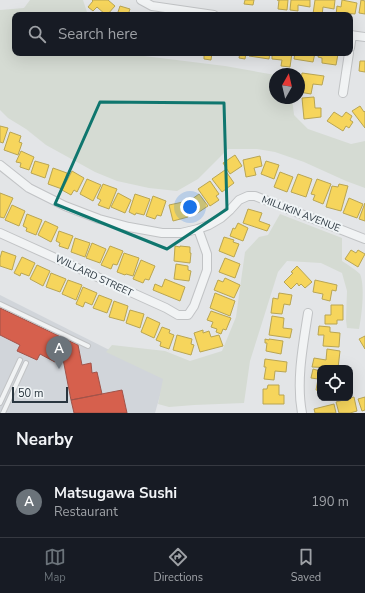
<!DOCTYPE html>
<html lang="en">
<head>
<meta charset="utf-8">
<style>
  :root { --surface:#171b24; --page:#242831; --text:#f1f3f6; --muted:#9ea1a6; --line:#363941; --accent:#6b737a }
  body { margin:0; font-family:"Nunito Sans",sans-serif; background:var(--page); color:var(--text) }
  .controls { position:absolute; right:12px; bottom:12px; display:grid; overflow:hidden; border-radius:8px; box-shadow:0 4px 16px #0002 }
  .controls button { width:36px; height:36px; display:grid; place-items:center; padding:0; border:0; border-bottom:1px solid var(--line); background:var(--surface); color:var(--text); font:20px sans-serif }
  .compass { position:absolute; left:269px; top:68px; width:36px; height:36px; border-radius:50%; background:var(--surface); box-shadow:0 4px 16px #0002; rotate:8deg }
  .scale { position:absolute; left:12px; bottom:10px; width:56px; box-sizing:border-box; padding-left:4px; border:2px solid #2a363f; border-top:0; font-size:11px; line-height:14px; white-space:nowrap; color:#2a363f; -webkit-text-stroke:3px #f0f4f6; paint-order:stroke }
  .you { position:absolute; left:190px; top:207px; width:14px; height:14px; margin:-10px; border:3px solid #fff; border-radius:50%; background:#1a73e8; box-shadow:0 0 0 6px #1a73e833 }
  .badge { display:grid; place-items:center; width:26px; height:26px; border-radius:50%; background:var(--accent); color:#fff; font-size:13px; font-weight:700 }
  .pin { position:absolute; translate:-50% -33px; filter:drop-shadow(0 1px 2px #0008) }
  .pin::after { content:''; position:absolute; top:21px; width:14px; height:12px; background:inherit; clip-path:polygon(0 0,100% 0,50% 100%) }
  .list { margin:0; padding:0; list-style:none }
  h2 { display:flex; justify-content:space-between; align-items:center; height:52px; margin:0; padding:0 16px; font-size:17px }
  h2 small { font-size:13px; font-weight:400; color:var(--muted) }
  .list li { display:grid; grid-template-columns:26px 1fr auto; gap:12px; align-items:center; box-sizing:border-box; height:72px; padding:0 16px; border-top:1px solid var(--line) }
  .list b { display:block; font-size:15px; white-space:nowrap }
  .list p { margin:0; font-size:13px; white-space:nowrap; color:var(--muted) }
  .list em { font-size:13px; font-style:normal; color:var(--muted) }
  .icon { flex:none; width:22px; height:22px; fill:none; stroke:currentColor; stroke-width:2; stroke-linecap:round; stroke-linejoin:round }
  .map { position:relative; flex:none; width:365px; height:413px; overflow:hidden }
  .search { position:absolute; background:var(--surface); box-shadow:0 4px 16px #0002; left:12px; right:12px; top:12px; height:44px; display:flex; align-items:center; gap:10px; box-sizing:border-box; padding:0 14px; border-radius:8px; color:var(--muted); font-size:15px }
  .sheet { height:124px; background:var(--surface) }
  nav { display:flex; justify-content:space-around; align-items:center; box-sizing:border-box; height:56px; border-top:1px solid var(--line); background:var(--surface); font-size:11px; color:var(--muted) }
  nav a { display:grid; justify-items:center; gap:2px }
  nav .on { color:var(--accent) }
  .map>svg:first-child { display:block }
</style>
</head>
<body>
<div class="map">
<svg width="365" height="413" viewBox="0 0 365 413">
  <rect width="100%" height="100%" fill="#e3e5e7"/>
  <path fill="#d1d5da" d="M0,295L165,378L155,413H0Z"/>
  <path fill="#d5dbd3" d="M30,0H83L88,15H15V53H138L144,56L225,66L275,75V98H292L294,115L308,129L351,144L365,141V188L346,181L304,162L275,152L257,149H228L198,179L177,191L149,188L117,181L95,172L46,145L26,129L8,118L0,110V10L24,8Z
    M280,214L342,238V261C348,265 355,269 360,274C365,285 362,315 359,329L347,328L346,320L347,291L342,273L321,263L287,261L278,272L250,361L244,403L194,405L169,407L158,404L163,379L106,352L112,345L165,351L190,361L222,351L236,317L245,252L259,237L268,235Z"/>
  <path fill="#f6d55c" stroke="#b9a553" d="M92,0H108L115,6L107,15H106L97,7L93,11L88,7L93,1Z
    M245,0H254L253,5L244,4Z
    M277,0H288L287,10L278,9L279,0Z
    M291,0H310V7L298,5V11L290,10Z
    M315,0H335L334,9L323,7L322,15L313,14Z
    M342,0L357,3L355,14L345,13L344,15H336L337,6L341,7Z
    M361,0L365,1V14L359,13Z
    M120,6L130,9L128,15H117Z
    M204,53H212L211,60L204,59Z
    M240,53H246L245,59L239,58Z
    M249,53H270L269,59L249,56Z
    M272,53H292L290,67L281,66L282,60L272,59Z
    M295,53H315L313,62L294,59Z
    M319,53L338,54L336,65L322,63V58L318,57Z
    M360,61H365V72L359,71Z
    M302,73L324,76L322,85L313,84L311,94L299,92Z
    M314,97L315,108H321V117L304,119L302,98Z
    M360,106L364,112L365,111V128L352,111Z
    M334,112L342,117L346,112L352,116L350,120L353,122L349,128L346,126L343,131L327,121Z
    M0,126L8,128L3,143L0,142Z
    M10,132L21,136L19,142L22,143L18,155L4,150Z
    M21,151L34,157L29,170L20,167L21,163L16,162Z
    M235,155L242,166L230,174L223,163Z
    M260,156L262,166L254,168L256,175L246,177L243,160Z
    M35,161L49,165L45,178L31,173Z
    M266,161L279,165L274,179L261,174Z
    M53,168L67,173L62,189L48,184Z
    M225,170L234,183L222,192L212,179Z
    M72,171L84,178L77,192L74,190L71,195L62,190Z
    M280,172L293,177L287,192L274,187Z
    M298,174L312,179L306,197L291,192Z
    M87,179L101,185L93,201L80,194Z
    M317,179L331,184L323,204L313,200L315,195L311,194Z
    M210,181L219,194L216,196L219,200L210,206L198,189Z
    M103,184L117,189L109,209L98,205L101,200L97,198Z
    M339,184L348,186L341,211L326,207L332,186L338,187Z
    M0,193L13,198L4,218L0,217Z
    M118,193L131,200L125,213L111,207Z
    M135,194L150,199L144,215L136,213L135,215L129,212Z
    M199,194L208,206L196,214L188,202Z
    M153,196L166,201L161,216L157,215L155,219L146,216Z
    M349,198L363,204L357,218L343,213Z
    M183,202L188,217L173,221L169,205Z
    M365,203V221L359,219Z
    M12,205L25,211L19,226L5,220Z
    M248,209L262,213L259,221L270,225L267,231L243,223Z
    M27,214L42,220L36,235L26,231L27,228L23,226Z
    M45,221L58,227L51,242L38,235Z
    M238,223L248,228L243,241L230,236L233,228L235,229Z
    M59,231L73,236L68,249L59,246L60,243L56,241Z
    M224,237L234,240L233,242L239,244L234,257L219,251Z
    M75,238L90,243L85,257L71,252Z
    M92,243L106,249L100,263L86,258Z
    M110,246L123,251L117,265L113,264L111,269L101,265Z
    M175,246L180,247V246L190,247V253H191L190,263L174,261Z
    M351,250L356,253L358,250L365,254L358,267L345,259Z
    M2,251L16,256L12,270L0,266V258Z
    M124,253L139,258L133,276L126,274L125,275L117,272Z
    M22,257L35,263L29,276L21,273L20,276L14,273Z
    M225,258L240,264L235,278L219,272Z
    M141,260L155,266L149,280L145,279L143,283L133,279Z
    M176,264L188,266V270L191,271L189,281L174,279Z
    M37,265L50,271L43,286L30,279Z
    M297,266L312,282L305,288L301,284L299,286L297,283L291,289L284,282L293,273L291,272Z
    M51,273L66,279L60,292L46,287Z
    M225,278L240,285L234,298L214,290L218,280L223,282Z
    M165,279L185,287L180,301L153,290L155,284L162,287Z
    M68,280L82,285L76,300L62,294Z
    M315,280L337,285L336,291L332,290L330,301L322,299L323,294L313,292Z
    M83,287L97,293L92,305L85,302L83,307L76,304Z
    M215,293L235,301L230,316L210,308Z
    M279,293L292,295L290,305L284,304L282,314L271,313L273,298L278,299Z
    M99,295L112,300L107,313L93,308Z
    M114,301L128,306L124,321L109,317Z
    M331,305H343V320H337V324H325V315H331Z
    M130,310L144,314L140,328L126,323Z
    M211,311L231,318L226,330L223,329L221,334L216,332L217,329L211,327L213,322L207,320Z
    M272,316L284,318L283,328L292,329L290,338L269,335Z
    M147,317L160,323L154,338L141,332Z
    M319,326L330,327V332L340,333L339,347L323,346L324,335H318Z
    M162,327L170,330L169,333L174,335L169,349L160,346L161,342L156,340Z
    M203,330V333L209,331L211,337L219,335L223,346L200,352L194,333Z
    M177,335L192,339L191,344L194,345L191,355L173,350Z
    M365,336V349L359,339Z
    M265,339L269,340V339L283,341L281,354L266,351L267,343H265Z
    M327,349L340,351L338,368L312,367L314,358L326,360Z
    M265,359L287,362L286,372L275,371L274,380L264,379L266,367H264Z
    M313,369L320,371V391L316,390L318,379L311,378Z
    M268,385H279V395H284V404H263V389H267Z
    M354,397L357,411L350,413H339L336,402Z
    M365,397V410L362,411L358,399Z
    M334,404L336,413H315L314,409Z"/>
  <path fill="#d6604d" stroke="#a25349" d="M0,308L78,345L82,365L91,363L92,373L97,372L102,394L71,400L63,359L56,360L55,362L40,354L37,360L17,351L20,345L0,335Z
    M122,390L127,413H74L71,400Z"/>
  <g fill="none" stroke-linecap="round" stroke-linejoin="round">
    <defs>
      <path id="service" d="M0,304L88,346
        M0,403L20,360
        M3,413L26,363"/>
      <path id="minor" d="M141,0L152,6L214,15
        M350,35L365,37
        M350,48L352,35
        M343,93L349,53
        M0,165L29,188L65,206L99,219L129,227L162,233H181L198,229L209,225L221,218L230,210L239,200L248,196H255L365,239
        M0,233L166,308L178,315H188L194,306L207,270V254L198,229
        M302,413C296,381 303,345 308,313"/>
    </defs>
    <use href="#service" stroke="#c1c3c5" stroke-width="6"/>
    <use href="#minor" stroke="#c1c3c5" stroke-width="10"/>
    <use href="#service" stroke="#f1f3f4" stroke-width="4"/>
    <use href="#minor" stroke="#f1f3f4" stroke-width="8"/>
  </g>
  <path fill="none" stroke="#0f766e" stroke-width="3" stroke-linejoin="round" d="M100,102L224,103L227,209L167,249L55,204Z"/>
  <g text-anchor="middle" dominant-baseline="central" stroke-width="4" stroke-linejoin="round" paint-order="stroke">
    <g font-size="10" fill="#2a363f" stroke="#f0f4f6">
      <text transform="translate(301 214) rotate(21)">MILLIKIN AVENUE</text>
      <text transform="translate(94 276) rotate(25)">WILLARD STREET</text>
    </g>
  </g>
</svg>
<div class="controls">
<button><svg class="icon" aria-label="locate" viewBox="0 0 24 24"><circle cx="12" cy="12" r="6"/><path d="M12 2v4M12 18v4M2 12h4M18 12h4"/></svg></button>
</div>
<svg class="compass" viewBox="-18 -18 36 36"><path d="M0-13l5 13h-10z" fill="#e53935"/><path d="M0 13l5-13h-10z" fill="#9ea1a6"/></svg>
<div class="scale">50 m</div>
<div class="you"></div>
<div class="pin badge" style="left:59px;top:369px">A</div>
<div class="search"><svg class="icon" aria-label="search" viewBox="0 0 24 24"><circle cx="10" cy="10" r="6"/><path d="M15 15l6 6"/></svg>Search here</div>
</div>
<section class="sheet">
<h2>Nearby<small></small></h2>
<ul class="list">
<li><span class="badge">A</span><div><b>Matsugawa Sushi</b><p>Restaurant</p></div><em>190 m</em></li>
</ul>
</section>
<nav>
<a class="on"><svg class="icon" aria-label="map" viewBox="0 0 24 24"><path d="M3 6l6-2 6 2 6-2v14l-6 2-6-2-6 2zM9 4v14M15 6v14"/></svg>Map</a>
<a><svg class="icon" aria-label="directions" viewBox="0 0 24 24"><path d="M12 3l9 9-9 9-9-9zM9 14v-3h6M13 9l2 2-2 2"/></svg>Directions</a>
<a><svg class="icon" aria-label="saved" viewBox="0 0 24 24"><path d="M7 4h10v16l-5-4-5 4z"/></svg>Saved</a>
</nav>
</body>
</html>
